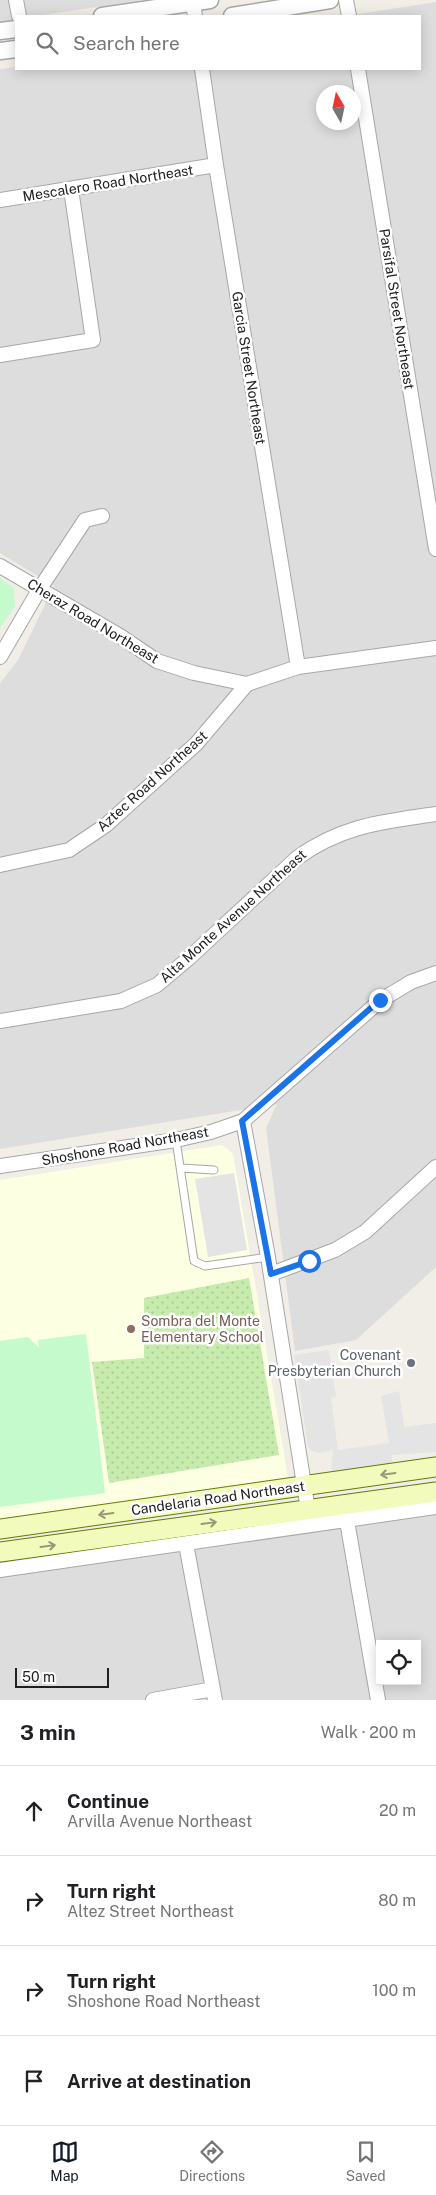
<!DOCTYPE html>
<html lang="en">
<head>
<meta charset="utf-8">
<style>
  :root { --surface:#fff; --page:#f6f6f6; --text:#202124; --muted:#757577; --line:#e0e0e0; --accent:#111827 }
  body { margin:0; font-family:"Public Sans",sans-serif; background:var(--page); color:var(--text) }
  .controls { position:absolute; right:15px; bottom:15px; display:grid; overflow:hidden; border-radius:0px; box-shadow:0 2px 12px #0003 }
  .controls button { width:45px; height:45px; display:grid; place-items:center; padding:0; border:0; border-bottom:1px solid var(--line); background:var(--surface); color:var(--text); font:25px sans-serif }
  .compass { position:absolute; left:316px; top:85px; width:45px; height:45px; border-radius:50%; background:var(--surface); box-shadow:0 2px 12px #0003; rotate:351deg }
  .scale { position:absolute; left:15px; bottom:12px; width:94px; box-sizing:border-box; padding-left:5px; border:2px solid #202020; border-top:0; font-size:14px; line-height:18px; white-space:nowrap; color:#202020; -webkit-text-stroke:4px #fff; paint-order:stroke }
  .stop { position:absolute; width:15px; height:15px; margin:-11px; border:4px solid #1a73e8; border-radius:50%; background:#fff }
  .stop.end { background:#1a73e8; border-color:#fff; box-shadow:0 1px 5px #0008 }
  .list { margin:0; padding:0; list-style:none }
  h2 { display:flex; justify-content:space-between; align-items:center; height:65px; margin:0; padding:0 20px; font-size:21px }
  h2 small { font-size:16px; font-weight:400; color:var(--muted) }
  .list li { display:grid; grid-template-columns:32px 1fr auto; gap:15px; align-items:center; box-sizing:border-box; height:90px; padding:0 20px; border-top:1px solid var(--line) }
  .list b { display:block; font-size:19px; white-space:nowrap }
  .list p { margin:0; font-size:16px; white-space:nowrap; color:var(--muted) }
  .list em { font-size:16px; font-style:normal; color:var(--muted) }
  .icon { flex:none; width:28px; height:28px; fill:none; stroke:currentColor; stroke-width:2; stroke-linecap:round; stroke-linejoin:round }
  .map { position:relative; flex:none; width:436px; height:1700px; overflow:hidden }
  .search { position:absolute; background:var(--surface); box-shadow:0 2px 12px #0003; left:15px; right:15px; top:15px; height:55px; display:flex; align-items:center; gap:12px; box-sizing:border-box; padding:0 18px; border-radius:0px; color:var(--muted); font-size:19px }
  .sheet { height:425px; background:var(--surface) }
  nav { display:flex; justify-content:space-around; align-items:center; box-sizing:border-box; height:70px; border-top:1px solid var(--line); background:var(--surface); font-size:14px; color:var(--muted) }
  nav a { display:grid; justify-items:center; gap:2px }
  nav .on { color:var(--accent) }
  .map>svg:first-child { display:block }
</style>
</head>
<body>
<div class="map">
<svg width="436" height="1700" viewBox="0 0 436 1700">
  <defs>
    <pattern id="grass-dots" width="8" height="8" patternUnits="userSpaceOnUse" patternTransform="scale(1.25)"><rect width="8" height="8" fill="#c6ebad"/><path d="M2 2h.1M6 6h.1" fill="none" stroke="#aac995" stroke-width="1.8" stroke-linecap="round"/></pattern>
  </defs>
  <rect width="100%" height="100%" fill="#f1eee7"/>
  <path fill="#dedddd" fill-rule="evenodd" d="M0,0H144L36,16H16V19L0,22Z
    M436,2V1267L356,1340L295,1351L266,1128L277,1104L0,1149V683L18,660L54,586L0,553V69L16,67V69H420V16H346ZM324,92H354V122H324Z
    M436,1501V1700H0V1561ZM380,1644H417V1681H380Z"/>
  <path fill="#fdffe2" d="M222,1145L233,1154L288,1478L0,1520V1180Z"/>
  <path fill="url(#grass-dots)" d="M249,1278L279,1455L109,1483L92,1362L144,1358V1298Z"/>
  <path fill="#c5facd" d="M0,578L14,588L15,606L0,628Z
    M86,1334L105,1493L0,1507V1341L28,1337L39,1348L38,1340Z"/>
  <path fill="#e4e4e4" d="M234,1173L247,1250L208,1257L195,1179Z
    M329,1350L336,1397L331,1398L338,1450L389,1443L381,1396L399,1391L404,1427L436,1423V1452L391,1455L393,1465L331,1473L333,1450L319,1453L310,1450L308,1446L294,1355Z"/>
  <g fill="none" stroke-linecap="round" stroke-linejoin="round">
    <defs>
      <path id="service" d="M176,1140L194,1261L205,1266L268,1257
        M181,1168L214,1170"/>
      <path id="minor" d="M16,0L19,16
        M346,0L349,16
        M193,3L195,16
        M202,69L216,165L298,667
        M358,69L436,549
        M0,200L216,165
        M0,355L93,340L71,189
        M0,566L120,636L157,661L194,673L247,684
        M0,657L39,590L85,520L102,516
        M0,865L69,850L106,825L196,744L247,684L298,667L436,648
        M0,1021L121,1001L157,985L189,958L297,858C342,825 383,822 436,814
        M243,1121L268,1257L308,1510
        M0,1166L176,1140L211,1132L243,1121L381,1000L411,982L436,973
        M271,1274L335,1250L365,1232L436,1167
        M347,1521L378,1700
        M186,1544L215,1700
        M0,1570L436,1507
        M153,1700L213,1689"/>
      <path id="tertiary" d="M102,16L210,0
        M232,16L330,0
        M0,31L16,29
        M0,51L16,49"/>
      <path id="secondary" d="M0,1529L436,1467
        M0,1552L436,1492"/>
    </defs>
    <use href="#service" stroke="#a7a7a7" stroke-width="9"/>
    <use href="#minor" stroke="#a7a7a7" stroke-width="16"/>
    <use href="#tertiary" stroke="#a7a7a7" stroke-width="19"/>
    <use href="#secondary" stroke="#647a04" stroke-width="21"/>
    <use href="#service" stroke="#fff" stroke-width="7"/>
    <use href="#minor" stroke="#fff" stroke-width="14"/>
    <use href="#tertiary" stroke="#fff" stroke-width="16"/>
    <use href="#secondary" stroke="#f2fabc" stroke-width="19"/>
  </g>
  <defs><path id="oneway-shaft" d="M-6 0H5M1.5-3L5.5 0L1.5 3" fill="none" stroke-width="1.6" stroke-linecap="round" stroke-linejoin="round" transform="scale(1.25)"/></defs>
  <g stroke="#949876">
    <use href="#oneway-shaft" transform="translate(388 1474) rotate(172)"/>
    <use href="#oneway-shaft" transform="translate(106 1514) rotate(172)"/>
    <use href="#oneway-shaft" transform="translate(209 1523) rotate(-8)"/>
    <use href="#oneway-shaft" transform="translate(48 1546) rotate(-8)"/>
  </g>
  <g fill="none" stroke-linecap="round" stroke-linejoin="round">
    <path stroke="#1a73e8" stroke-width="6" d="M309,1261L271,1274L242,1121L380,1000"/>
  </g>
  <circle fill="#8d6e63" stroke="#fff" stroke-width="2" cx="131" cy="1329" r="5"/>
  <circle fill="#6b7280" stroke="#fff" stroke-width="2" cx="411" cy="1363" r="5"/>
  <g text-anchor="middle" dominant-baseline="central" stroke-width="5" stroke-linejoin="round" paint-order="stroke">
    <g font-size="14" fill="#202020" stroke="#fff">
      <text transform="translate(108 183) rotate(-9)">Mescalero Road Northeast</text>
      <text transform="translate(397 309) rotate(81)">Parsifal Street Northeast</text>
      <text transform="translate(249 368) rotate(81)">Garcia Street Northeast</text>
      <text transform="translate(93 621) rotate(31)">Cheraz Road Northeast</text>
      <text transform="translate(152 781) rotate(-42)">Aztec Road Northeast</text>
      <text transform="translate(233 916) rotate(-42)">Alta Monte Avenue Northeast</text>
      <text transform="translate(125 1146) rotate(-10)">Shoshone Road Northeast</text>
      <text transform="translate(218 1498) rotate(-8)">Candelaria Road Northeast</text>
    </g>
    <g font-size="14" fill="#785e54" stroke="#fff" text-anchor="start">
      <text x="141" y="1321">Sombra del Monte<tspan x="141" dy="16">Elementary School</tspan></text>
    </g>
    <g font-size="14" fill="#5b616d" stroke="#fff" text-anchor="end">
      <text x="401" y="1355">Covenant<tspan x="401" dy="16">Presbyterian Church</tspan></text>
    </g>
  </g>
</svg>
<div class="controls">
<button><svg class="icon" aria-label="locate" viewBox="0 0 24 24"><circle cx="12" cy="12" r="6"/><path d="M12 2v4M12 18v4M2 12h4M18 12h4"/></svg></button>
</div>
<svg class="compass" viewBox="-18 -18 36 36"><path d="M0-13l5 13h-10z" fill="#e53935"/><path d="M0 13l5-13h-10z" fill="#757577"/></svg>
<div class="scale">50 m</div>
<div class="stop" style="left:309px;top:1261px"></div>
<div class="stop end" style="left:380px;top:1000px"></div>
<div class="search"><svg class="icon" aria-label="search" viewBox="0 0 24 24"><circle cx="10" cy="10" r="6"/><path d="M15 15l6 6"/></svg>Search here</div>
</div>
<section class="sheet">
<h2>3 min<small>Walk · 200 m</small></h2>
<ul class="list">
<li><svg class="icon" aria-label="ahead" viewBox="0 0 24 24"><path d="M12 20V5M6 11l6-6 6 6"/></svg><div><b>Continue</b><p>Arvilla Avenue Northeast</p></div><em>20 m</em></li>
<li><svg class="icon" aria-label="right" viewBox="0 0 24 24"><path d="M7 20v-9h11M14 6l5 5-5 5"/></svg><div><b>Turn right</b><p>Altez Street Northeast</p></div><em>80 m</em></li>
<li><svg class="icon" aria-label="right" viewBox="0 0 24 24"><path d="M7 20v-9h11M14 6l5 5-5 5"/></svg><div><b>Turn right</b><p>Shoshone Road Northeast</p></div><em>100 m</em></li>
<li><svg class="icon" aria-label="arrive" viewBox="0 0 24 24"><path d="M6 21V4h12l-3 4 3 4H6"/></svg><div><b>Arrive at destination</b></div></li>
</ul>
</section>
<nav>
<a class="on"><svg class="icon" aria-label="map" viewBox="0 0 24 24"><path d="M3 6l6-2 6 2 6-2v14l-6 2-6-2-6 2zM9 4v14M15 6v14"/></svg>Map</a>
<a><svg class="icon" aria-label="directions" viewBox="0 0 24 24"><path d="M12 3l9 9-9 9-9-9zM9 14v-3h6M13 9l2 2-2 2"/></svg>Directions</a>
<a><svg class="icon" aria-label="saved" viewBox="0 0 24 24"><path d="M7 4h10v16l-5-4-5 4z"/></svg>Saved</a>
</nav>
</body>
</html>
